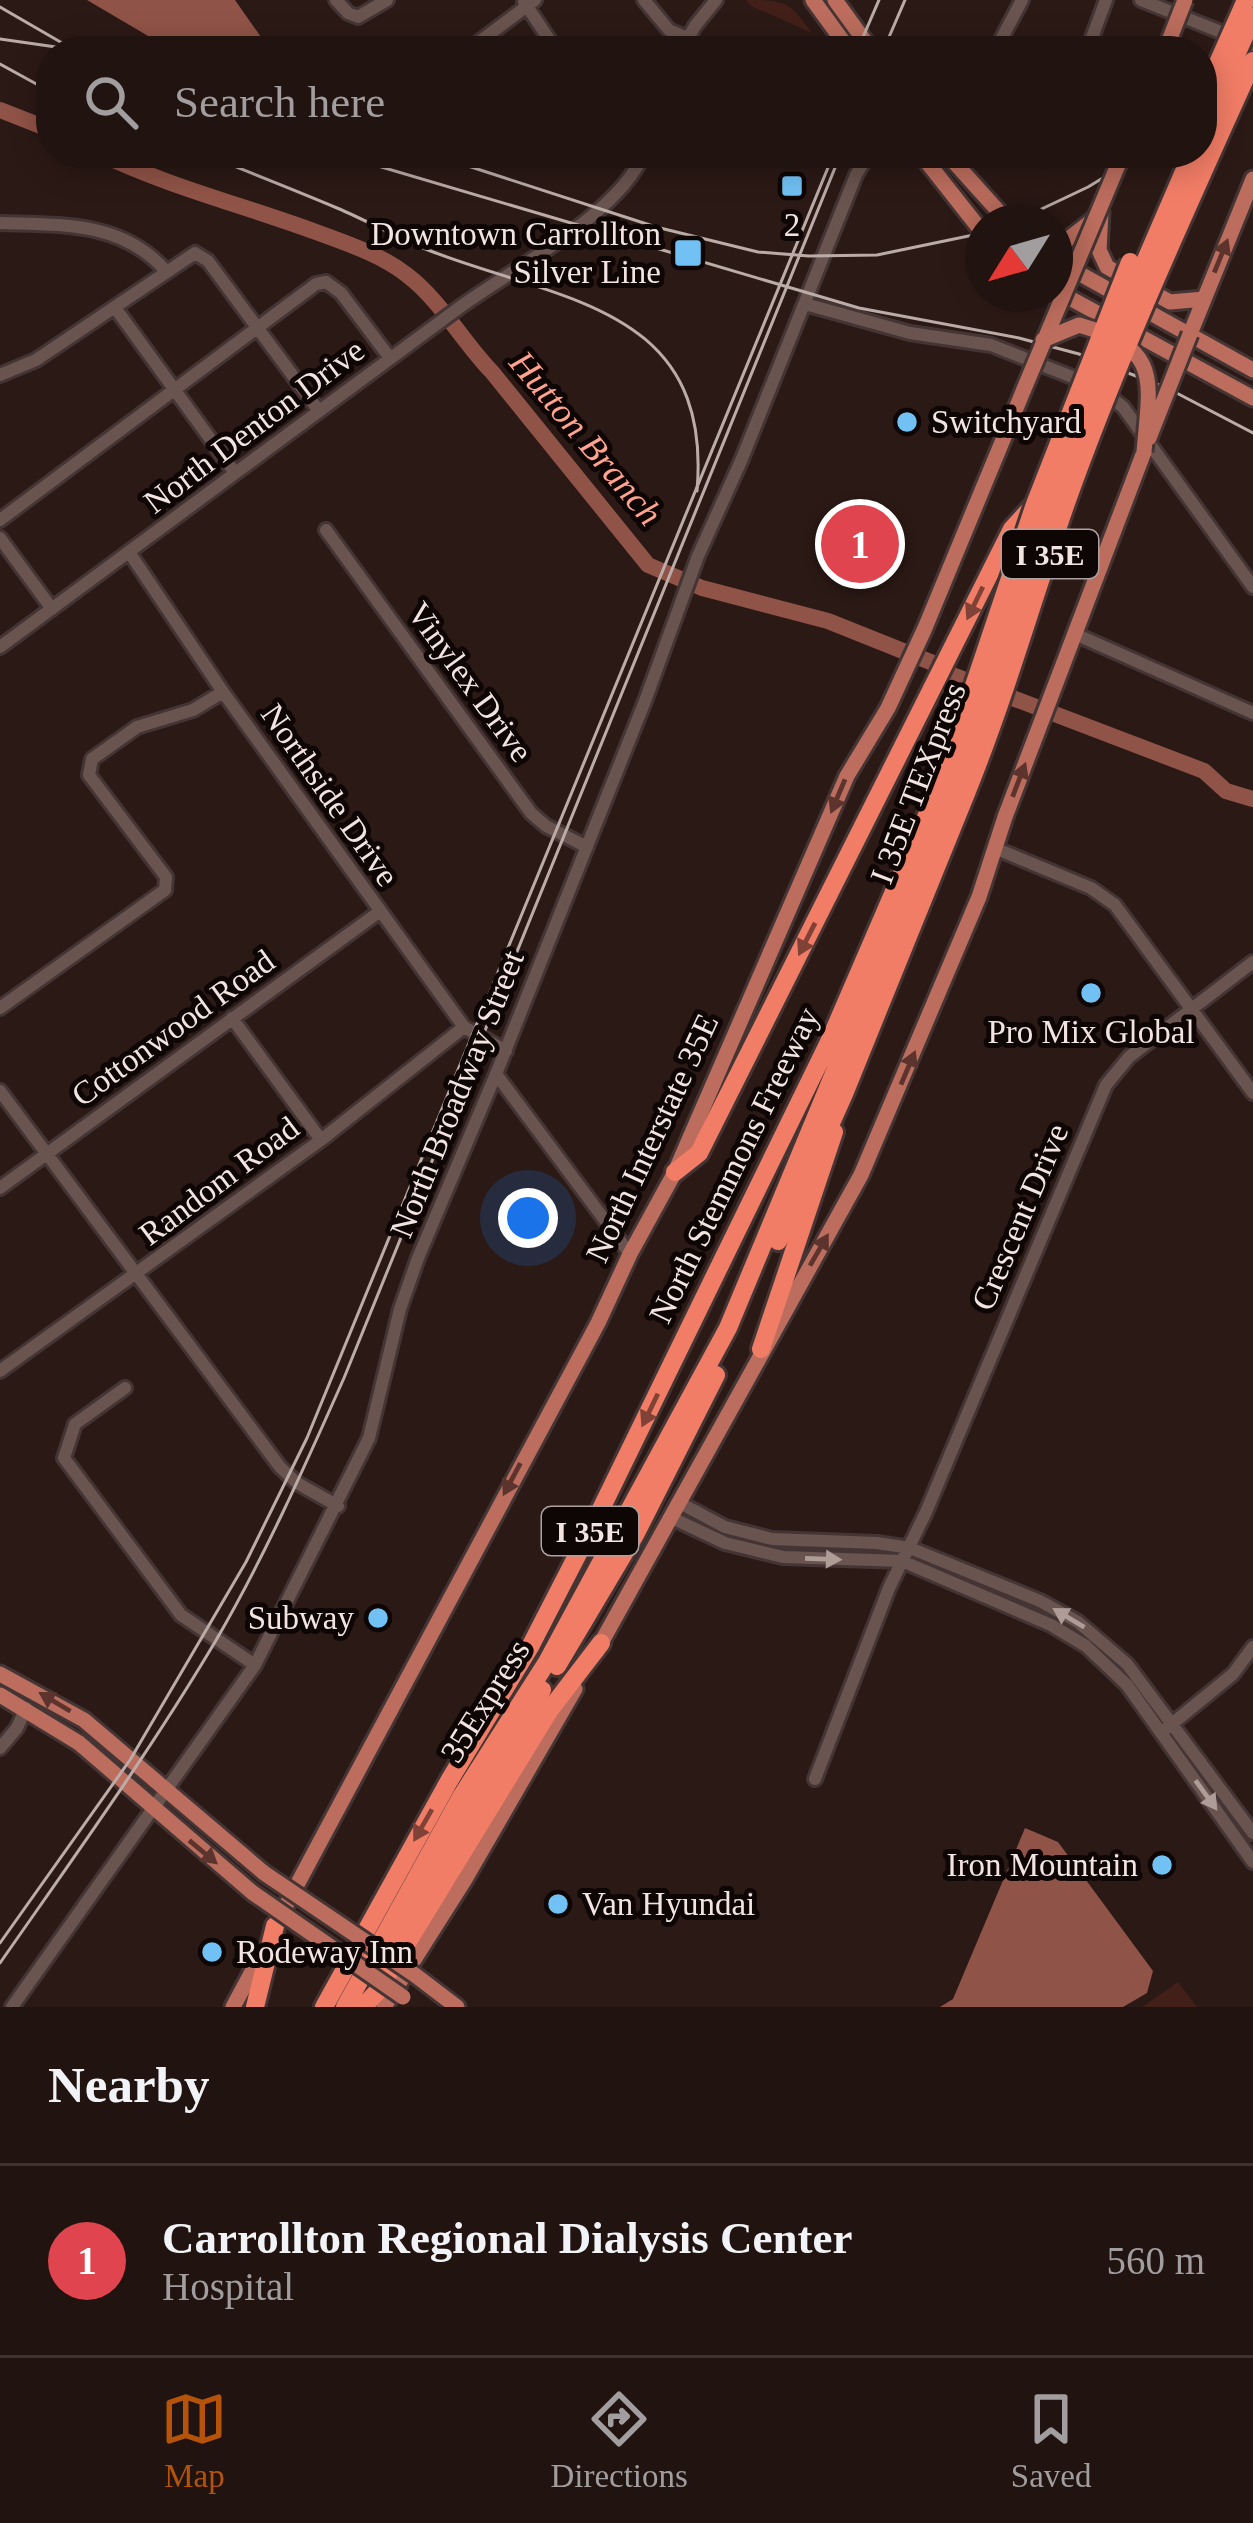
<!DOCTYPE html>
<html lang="en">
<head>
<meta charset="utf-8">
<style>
  :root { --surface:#201310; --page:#2d201e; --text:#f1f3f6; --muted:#a29e9f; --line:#3d3230; --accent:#b45309 }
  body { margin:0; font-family:Georgia,serif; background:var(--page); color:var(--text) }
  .compass { position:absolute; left:965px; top:204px; width:108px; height:108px; border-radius:50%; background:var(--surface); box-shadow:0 6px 30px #0003; rotate:233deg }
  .you { position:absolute; left:528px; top:1218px; width:42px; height:42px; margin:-30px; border:9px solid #fff; border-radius:50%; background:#1a73e8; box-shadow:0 0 0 18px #1a73e833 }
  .badge { display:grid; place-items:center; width:78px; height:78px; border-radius:50%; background:var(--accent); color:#fff; font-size:39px; font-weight:700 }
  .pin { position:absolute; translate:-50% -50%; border:6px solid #fff; box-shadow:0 3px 12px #0006 }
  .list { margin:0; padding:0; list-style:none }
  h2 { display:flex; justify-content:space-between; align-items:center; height:156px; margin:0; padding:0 48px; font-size:51px }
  h2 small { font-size:39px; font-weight:400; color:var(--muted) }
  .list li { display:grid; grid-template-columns:78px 1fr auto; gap:36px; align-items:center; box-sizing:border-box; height:192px; padding:0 48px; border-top:3px solid var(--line) }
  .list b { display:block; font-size:45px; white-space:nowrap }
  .list p { margin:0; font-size:39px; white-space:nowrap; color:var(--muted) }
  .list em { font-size:39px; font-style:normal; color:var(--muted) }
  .icon { flex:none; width:66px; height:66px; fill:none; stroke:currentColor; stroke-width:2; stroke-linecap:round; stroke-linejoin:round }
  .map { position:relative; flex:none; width:1253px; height:2007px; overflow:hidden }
  .search { position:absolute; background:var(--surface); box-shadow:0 6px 30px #0003; left:36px; right:36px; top:36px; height:132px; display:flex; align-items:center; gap:30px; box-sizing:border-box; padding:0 42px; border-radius:48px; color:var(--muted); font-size:45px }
  .sheet { height:348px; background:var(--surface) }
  nav { display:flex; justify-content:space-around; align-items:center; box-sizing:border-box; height:168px; border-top:3px solid var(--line); background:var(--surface); font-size:33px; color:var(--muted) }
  nav a { display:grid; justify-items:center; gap:6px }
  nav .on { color:var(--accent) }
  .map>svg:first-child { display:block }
</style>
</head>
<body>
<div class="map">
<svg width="1253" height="2007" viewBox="0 0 1253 2007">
  <rect width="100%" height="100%" fill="#2b1915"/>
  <path fill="#422019" d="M746,0C786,0 789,1 812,33L751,6Z
    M1178,1982L1197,2007H1142Z"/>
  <path fill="#905347" d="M87,0H235L268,47L160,43Z
    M1025,1828L1058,1842L1153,1971L1147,1993L1123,2007H940L953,1999Z"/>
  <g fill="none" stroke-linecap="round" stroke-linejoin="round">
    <path stroke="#905347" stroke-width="16" d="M0,110L51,130
      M99,153C169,187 243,205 316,232C346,243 382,255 407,275C441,301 462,341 492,372L648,565L702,588L828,621L938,665L947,673L1204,771L1226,791L1253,799"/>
    <defs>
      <path id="minor" d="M336,0L348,13L358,17L387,0
        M644,0L669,30L687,38
        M1141,0L1253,45
        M524,2L557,51
        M467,51L535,0
        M681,51L695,26L716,0
        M995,51L1022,0
        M1087,51L1106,0
        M0,223C61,225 121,221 165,270
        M805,304L910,333L991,345L1085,382
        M116,309L235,473
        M0,375L36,360L195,253L208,261L319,411
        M1103,391L1123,407L1253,587
        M0,520L316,284L326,282L341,293L390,358
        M326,530L531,813L546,826L587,847
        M0,538L52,609
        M129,552L223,692L464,1027L506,1051
        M1075,634L1253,713
        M0,647C152,535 304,422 456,310C511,269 618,216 644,153
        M997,849L1091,888L1115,905L1253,1093
        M0,1008L165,890L166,877L89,775L92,759L137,727L193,710L223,692
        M232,1018L321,1140
        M496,1074L630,1254
        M0,1091L280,1467L297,1483L338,1506
        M0,1188L379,912
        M0,1371L321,1140L464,1027
        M125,1388L75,1424L64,1458L181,1615L255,1665
        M680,1503L725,1527L772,1539L877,1543L910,1548L1040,1601L1078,1622L1127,1664L1253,1833
        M672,1518L725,1543L783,1557L902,1561L1051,1625L1086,1646L1127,1685L1253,1862
        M1167,1728L1233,1674L1253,1647
        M0,1748L17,1728L26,1708
        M815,1779L889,1588L926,1512L1106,1085L1129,1057L1253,962
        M12,2007L255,1665L369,1438L400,1309L418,1258L496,1074L645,701L698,556L741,461L856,175L869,153"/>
      <path id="major" d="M813,0L850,51
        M835,0L872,51
        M920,153L983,233
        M946,153L1008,222
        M1101,212L1099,250L1107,267L1170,302L1204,299
        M1055,244L1067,240L1097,217
        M1055,260L1253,370
        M1055,290L1253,398
        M1190,334L1253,179
        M596,1652L861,1175L979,897L1005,817L1144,452
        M0,1674L84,1720L264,1873
        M0,1695L79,1743L253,1893
        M276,1924L598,1323L630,1254L675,1172L847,776L888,708L925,628L1024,389
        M415,1975L457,2007
        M233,2007L263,1951
        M384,2007L464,1881L575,1689"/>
      <path id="highway" d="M675,1172L699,1153L1012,529L1035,504
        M778,1241L844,1094L967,791
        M761,1349L834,1132
        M557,1666L635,1535L716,1375
        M380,1966L542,1690
        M255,2007L275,1926
        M324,2007L449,1781L531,1645L600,1511L830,1040L943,778
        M345,2007L461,1797L547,1662L728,1328L955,783
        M363,2007L377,1992L549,1711L601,1643"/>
    </defs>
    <use href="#minor" stroke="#443534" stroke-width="18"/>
    <use href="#major" stroke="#443534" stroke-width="21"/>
    <use href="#highway" stroke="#443534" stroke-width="24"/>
    <use href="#minor" stroke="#6a544f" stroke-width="12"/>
    <use href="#major" stroke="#bc6d5d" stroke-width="15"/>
    <use href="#highway" stroke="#f27d66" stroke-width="18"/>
    <path stroke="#bbaca8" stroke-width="3" d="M857,51L879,0
      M0,1943L130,1760L246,1562L307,1438L834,153"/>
    <path stroke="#bbaca8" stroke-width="3" d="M0,7L76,51
      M0,39L56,47
      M883,51L905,0
      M0,64L51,92
      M1202,116L1253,78
      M201,153C246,171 292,189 337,208C368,221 397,238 428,250C558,301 713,305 697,491
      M334,153L859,308L1019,338L1079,354L1167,388L1253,433
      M428,153L656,227L758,252L809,256L877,255L983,233
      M1014,222L1088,187L1144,153
      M0,1963C74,1857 149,1753 215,1642C264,1558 304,1468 344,1378L841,153"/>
    <defs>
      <path id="major-bridge" d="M1165,51L1185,0
        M1043,340L1079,325C1162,349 1150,379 1144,452
        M1024,389L1123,153
        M1149,438L1190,334
        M264,1873L415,1975
        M253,1893L403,1997"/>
      <path id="highway-bridge" d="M1202,99L1246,0
        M1202,131L1253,17
        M943,778L1035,504L1130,262
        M955,783L1104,357L1192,153
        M967,791C1005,697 1032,601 1065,506C1119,354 1187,208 1253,61"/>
    </defs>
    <use href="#major-bridge" stroke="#443534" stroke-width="21" stroke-linecap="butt"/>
    <use href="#highway-bridge" stroke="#443534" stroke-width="24" stroke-linecap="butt"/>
    <use href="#major-bridge" stroke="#bc6d5d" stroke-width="15"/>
    <use href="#highway-bridge" stroke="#f27d66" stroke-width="18"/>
  </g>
  <defs><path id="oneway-solid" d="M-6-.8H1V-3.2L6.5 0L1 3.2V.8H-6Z" transform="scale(3)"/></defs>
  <g fill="#5c342d">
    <use href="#oneway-solid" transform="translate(1221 256) rotate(-68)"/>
    <use href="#oneway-solid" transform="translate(1019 780) rotate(-69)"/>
    <use href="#oneway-solid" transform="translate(838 796) rotate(113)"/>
    <use href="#oneway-solid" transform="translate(908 1068) rotate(-67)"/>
    <use href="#oneway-solid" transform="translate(819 1250) rotate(-60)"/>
    <use href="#oneway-solid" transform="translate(512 1479) rotate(118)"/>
    <use href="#oneway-solid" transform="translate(55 1702) rotate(-149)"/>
    <use href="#oneway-solid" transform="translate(203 1852) rotate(40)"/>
  </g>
  <g fill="#804236">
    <use href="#oneway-solid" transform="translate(975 603) rotate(116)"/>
    <use href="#oneway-solid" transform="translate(807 939) rotate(117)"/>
    <use href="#oneway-solid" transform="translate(650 1410) rotate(116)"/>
    <use href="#oneway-solid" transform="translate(423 1825) rotate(120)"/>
  </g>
  <g fill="#ae9c98">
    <use href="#oneway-solid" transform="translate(823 1559) rotate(2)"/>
    <use href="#oneway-solid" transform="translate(1069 1618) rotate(-149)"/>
    <use href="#oneway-solid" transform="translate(1206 1795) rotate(54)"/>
  </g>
  <g fill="#71c1f4" stroke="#0e0605" stroke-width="4.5">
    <rect x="780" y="174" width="24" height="24" rx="6"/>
    <rect x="673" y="238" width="30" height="30" rx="6"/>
    <circle cx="907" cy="422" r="12"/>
    <circle cx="1091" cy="993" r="12"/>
    <circle cx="378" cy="1618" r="12"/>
    <circle cx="1162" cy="1865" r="12"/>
    <circle cx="558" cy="1904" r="12"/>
    <circle cx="212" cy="1952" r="12"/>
  </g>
  <g text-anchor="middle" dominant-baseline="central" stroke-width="10" stroke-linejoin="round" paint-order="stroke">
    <g fill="#0e0605" stroke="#aea19f" stroke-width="3">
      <rect x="1002" y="530" width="96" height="48" rx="9"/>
      <rect x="542" y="1507" width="96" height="48" rx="9"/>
    </g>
    <g font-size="30" font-weight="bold" fill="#f2e4e1">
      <text x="1050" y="554">I 35E</text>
      <text x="590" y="1531">I 35E</text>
    </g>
    <g font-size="33" fill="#f2e4e1" stroke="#0e0605" text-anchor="end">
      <text x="792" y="225" text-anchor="middle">2</text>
      <text x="661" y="234">Downtown Carrollton<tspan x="661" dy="38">Silver Line</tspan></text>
      <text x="931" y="422" text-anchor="start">Switchyard</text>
      <text x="1091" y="1032" text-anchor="middle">Pro Mix Global</text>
      <text x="354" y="1618">Subway</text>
      <text x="1138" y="1865">Iron Mountain</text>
      <text x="582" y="1904" text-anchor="start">Van Hyundai</text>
      <text x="236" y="1952" text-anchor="start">Rodeway Inn</text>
    </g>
    <g font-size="33" fill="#f2e4e1" stroke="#0e0605">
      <text transform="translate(254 426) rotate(-37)">North Denton Drive</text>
      <text transform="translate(470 682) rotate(54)">Vinylex Drive</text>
      <text transform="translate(918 783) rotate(-69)">I 35E TEXpress</text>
      <text transform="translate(330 795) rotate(55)">Northside Drive</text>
      <text transform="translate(173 1028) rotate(-36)">Cottonwood Road</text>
      <text transform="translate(457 1094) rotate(-68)">North Broadway Street</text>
      <text transform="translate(652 1138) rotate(-65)">North Interstate 35E</text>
      <text transform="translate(734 1165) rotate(-64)">North Stemmons Freeway</text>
      <text transform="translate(219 1181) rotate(-37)">Random Road</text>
      <text transform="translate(1020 1217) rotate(-67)">Crescent Drive</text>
      <text transform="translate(485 1701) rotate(-58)">35Express</text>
    </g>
    <g font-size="36" font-style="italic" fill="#ffa38f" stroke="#0e0605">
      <text transform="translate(586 438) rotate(50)">Hutton Branch</text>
    </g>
  </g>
</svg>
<svg class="compass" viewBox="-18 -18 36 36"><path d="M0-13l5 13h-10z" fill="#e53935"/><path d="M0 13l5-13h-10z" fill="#a29e9f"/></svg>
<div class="you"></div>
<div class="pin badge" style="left:860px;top:544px;background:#e0444e">1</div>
<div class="search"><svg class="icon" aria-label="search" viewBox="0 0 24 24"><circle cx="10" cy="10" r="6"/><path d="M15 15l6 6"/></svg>Search here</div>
</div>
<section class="sheet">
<h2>Nearby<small></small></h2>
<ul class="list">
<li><span class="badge" style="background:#e0444e">1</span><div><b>Carrollton Regional Dialysis Center</b><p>Hospital</p></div><em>560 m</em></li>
</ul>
</section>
<nav>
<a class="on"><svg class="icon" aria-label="map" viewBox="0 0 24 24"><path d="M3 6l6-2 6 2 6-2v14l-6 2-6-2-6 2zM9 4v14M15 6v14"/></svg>Map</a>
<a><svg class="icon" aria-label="directions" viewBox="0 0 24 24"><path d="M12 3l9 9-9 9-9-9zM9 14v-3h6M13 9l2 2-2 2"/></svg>Directions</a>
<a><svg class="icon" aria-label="saved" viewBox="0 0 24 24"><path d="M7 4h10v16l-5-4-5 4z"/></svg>Saved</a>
</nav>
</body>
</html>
